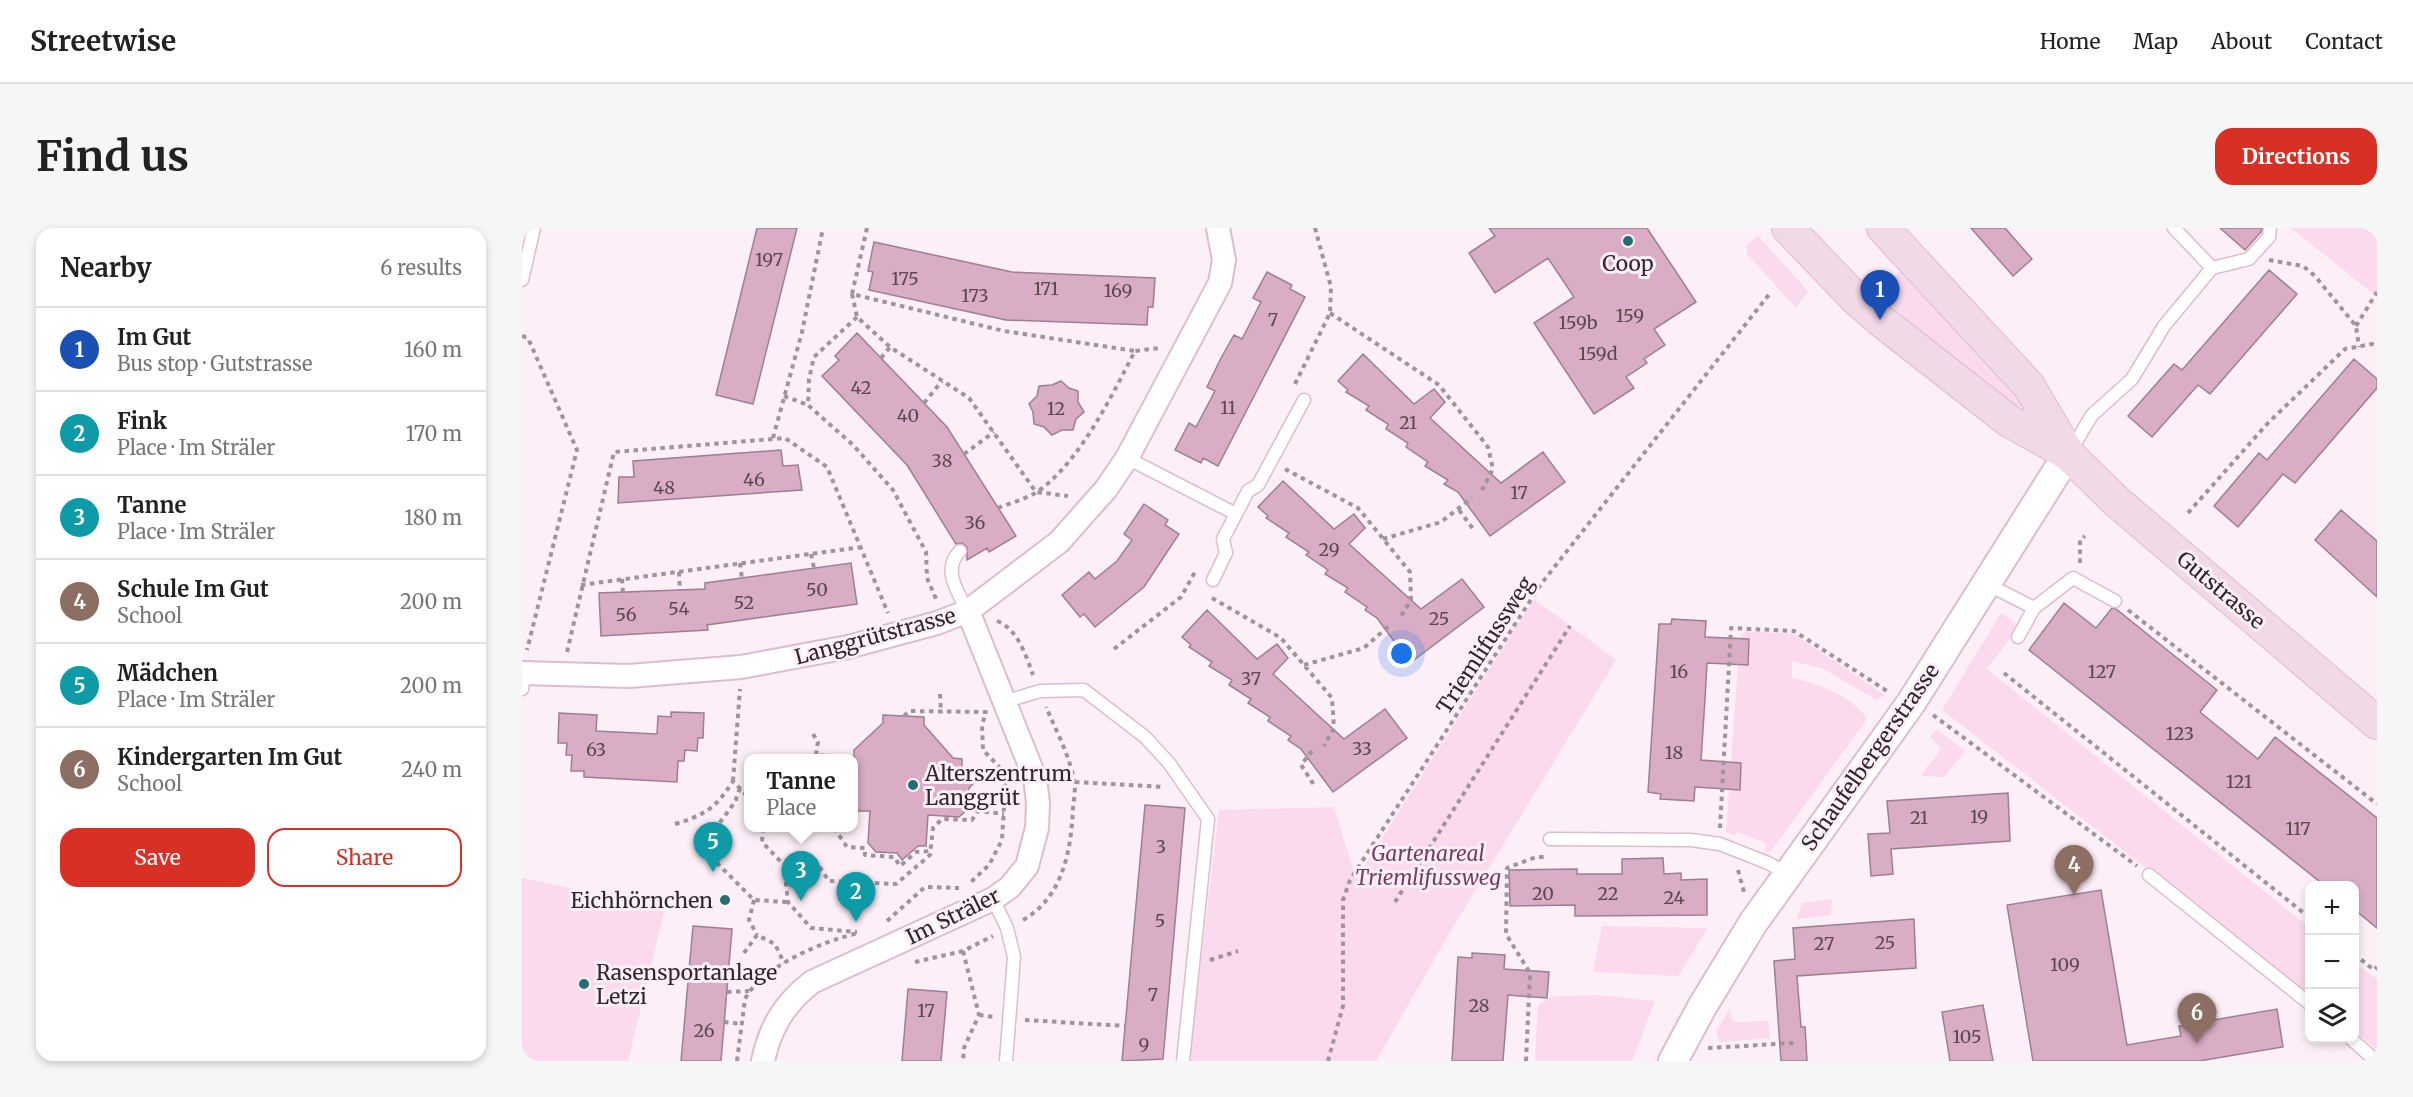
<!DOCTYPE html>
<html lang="en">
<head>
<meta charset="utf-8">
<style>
  :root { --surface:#fff; --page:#f6f6f6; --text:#222; --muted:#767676; --line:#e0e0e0; --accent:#d93025 }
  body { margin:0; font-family:Merriweather,serif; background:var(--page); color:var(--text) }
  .controls { position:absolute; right:18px; bottom:18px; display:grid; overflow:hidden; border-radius:12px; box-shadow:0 3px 9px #0003 }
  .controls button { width:54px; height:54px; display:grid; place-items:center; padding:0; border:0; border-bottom:2px solid var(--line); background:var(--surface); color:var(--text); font:30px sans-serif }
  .you { position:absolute; left:880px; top:426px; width:21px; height:21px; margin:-15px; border:4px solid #fff; border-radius:50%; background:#1a73e8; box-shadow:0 0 0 9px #1a73e833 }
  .badge { display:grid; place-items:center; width:39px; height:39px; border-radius:50%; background:var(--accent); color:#fff; font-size:20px; font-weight:700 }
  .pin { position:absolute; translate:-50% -50px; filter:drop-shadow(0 2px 3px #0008) }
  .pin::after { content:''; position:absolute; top:32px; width:21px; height:18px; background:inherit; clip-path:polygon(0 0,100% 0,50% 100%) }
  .popup { position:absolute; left:222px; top:526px; width:114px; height:78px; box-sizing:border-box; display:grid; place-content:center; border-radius:12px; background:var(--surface); filter:drop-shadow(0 2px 4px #0005); font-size:20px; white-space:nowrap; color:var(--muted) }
  .popup b { font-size:22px; color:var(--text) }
  .popup::after { content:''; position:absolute; left:50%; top:100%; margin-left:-12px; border:12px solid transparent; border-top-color:var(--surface) }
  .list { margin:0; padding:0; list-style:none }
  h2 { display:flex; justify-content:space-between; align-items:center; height:78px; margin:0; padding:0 24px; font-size:26px }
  h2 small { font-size:20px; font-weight:400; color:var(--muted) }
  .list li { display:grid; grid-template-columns:39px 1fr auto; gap:18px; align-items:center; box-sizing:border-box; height:84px; padding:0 24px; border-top:2px solid var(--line) }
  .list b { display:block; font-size:22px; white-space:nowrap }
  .list p { margin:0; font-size:20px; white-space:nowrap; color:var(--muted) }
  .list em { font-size:20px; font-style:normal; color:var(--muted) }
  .actions { display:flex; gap:12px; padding:18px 24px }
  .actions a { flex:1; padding:14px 0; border:2px solid var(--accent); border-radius:18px; text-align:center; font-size:21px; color:var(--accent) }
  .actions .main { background:var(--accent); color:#fff }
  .icon { flex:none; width:33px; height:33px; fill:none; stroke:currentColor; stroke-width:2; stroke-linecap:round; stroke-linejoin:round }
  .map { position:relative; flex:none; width:1855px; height:833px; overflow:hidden; border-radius:18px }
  header { display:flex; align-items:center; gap:36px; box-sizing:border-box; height:84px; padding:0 30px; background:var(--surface); border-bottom:2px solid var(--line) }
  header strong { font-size:28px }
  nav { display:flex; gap:33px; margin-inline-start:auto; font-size:21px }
  .intro { display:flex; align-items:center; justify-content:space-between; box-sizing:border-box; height:144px; padding:0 36px }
  h1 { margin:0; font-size:42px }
  .button { padding:15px 27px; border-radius:18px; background:var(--accent); color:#fff; font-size:21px; font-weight:700 }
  main { display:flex; gap:36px; padding:0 36px }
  aside { flex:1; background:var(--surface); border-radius:18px; box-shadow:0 3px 9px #0003 }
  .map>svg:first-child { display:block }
</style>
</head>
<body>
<header>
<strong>Streetwise</strong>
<nav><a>Home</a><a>Map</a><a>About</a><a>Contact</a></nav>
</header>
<div class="intro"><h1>Find us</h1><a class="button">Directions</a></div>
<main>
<aside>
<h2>Nearby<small>6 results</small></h2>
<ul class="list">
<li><span class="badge" style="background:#1a4fb4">1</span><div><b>Im Gut</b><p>Bus stop · Gutstrasse</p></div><em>160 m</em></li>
<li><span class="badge" style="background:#0f9aa8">2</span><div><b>Fink</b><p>Place · Im Sträler</p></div><em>170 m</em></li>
<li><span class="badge" style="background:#0f9aa8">3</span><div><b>Tanne</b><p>Place · Im Sträler</p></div><em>180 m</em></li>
<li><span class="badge" style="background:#8d6e63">4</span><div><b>Schule Im Gut</b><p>School</p></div><em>200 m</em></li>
<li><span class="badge" style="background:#0f9aa8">5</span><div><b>Mädchen</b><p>Place · Im Sträler</p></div><em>200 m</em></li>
<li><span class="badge" style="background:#8d6e63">6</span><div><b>Kindergarten Im Gut</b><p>School</p></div><em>240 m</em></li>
</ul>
<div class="actions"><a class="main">Save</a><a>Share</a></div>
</aside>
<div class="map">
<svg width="1855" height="833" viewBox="0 0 1855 833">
  <rect width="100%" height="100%" fill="#fdeff7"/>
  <path fill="#fadaec" d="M1769,0H1855V69Z
    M1236,8L1286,63L1274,80L1225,26V17Z
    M1382,39L1501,175L1495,184L1489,183L1356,66Z
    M1012,371L1094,432L922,714L854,833H667L697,582L812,579L834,651Z
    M1479,385L1497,398L1465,441L1787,699V766L1420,482Z
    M1224,403L1272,406L1363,467L1354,472L1302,441L1270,433V450C1295,455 1328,467 1344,489L1343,494L1249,623L1243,624L1244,615L1215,604L1213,608L1204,604L1218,408Z
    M1415,501L1443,523L1422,549L1399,548L1419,521L1408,508Z
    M0,650L143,680L106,833H0Z
    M1310,671L1309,687L1275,691L1280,675Z
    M1080,698L1186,700L1156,748L1071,744Z
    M1832,734L1855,751V822L1833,803Z
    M1076,767L1133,773L1110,833H1013L1016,777L1032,768Z
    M1207,781L1211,794L1246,793L1248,810L1198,814L1194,804Z"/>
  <path fill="#d8adc5" stroke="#9e7f91" stroke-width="1.5" d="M235,0H275L231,176L194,167Z
    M967,0H1125L1174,74L1132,101L1143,117L1122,131L1125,135L1104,149L1112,160L1072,186L1012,95L1052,69L1026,30L973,65L947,25L973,8Z
    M1449,0H1483L1510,31L1491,48Z
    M1698,0H1740L1739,4L1723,22Z
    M352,14L490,44L633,50L631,79H626L625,97L484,92L347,62L351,44L346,43Z
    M1747,42L1775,66L1688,166L1676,157L1630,209L1606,188L1652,136L1660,142Z
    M745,44L770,57L768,61L783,69L696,238L681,230L679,235L653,222L667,195L674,199L693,163L685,159L698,132L712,107L720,111L739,74L731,70Z
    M335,105L425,199L494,308L467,324L465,320L445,332V319L440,315L434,316L385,237L300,148L317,132L313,128Z
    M841,126L892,176L912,161L923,174L908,190L979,255L1021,224L1043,254L968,308L936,264L922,256L926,252L903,238L906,234L884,219L886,215L864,201L866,196L844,182L847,178L824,164L826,162L816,153Z
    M1832,131L1855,151V160L1773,255L1761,246L1716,299L1692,278L1737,225L1745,232Z
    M539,153L547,160L556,163V174L562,184L554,191L551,202H540L530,207L522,199L512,196L511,184L507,176L515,168L517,158L530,157Z
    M259,222L261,238L276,237L280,262L96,275L97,249H112L111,233Z
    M761,253L812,301L832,286L843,300L827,316L899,381L940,351L962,379L888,435L855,390L843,382L845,379L823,364L826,360L803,346L806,342L784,327L787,324L764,309L767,305L744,290L746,288L736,279Z
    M622,276L646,292L643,297L657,306L622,359L573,399L562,386L558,389L540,367L567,344L573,351L595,333L610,312L602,306Z
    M1819,282L1855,313V369L1793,312Z
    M329,335L335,376L185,397L186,402L79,408L77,365L183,361V355Z
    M1542,375L1574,400L1590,380L1594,381L1695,462L1678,484L1705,506L1736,531L1753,509L1855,590V700L1833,682V657H1802L1507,422Z
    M685,382L735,431L755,416L766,430L751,446L822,511L863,481L885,510L811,564L779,521L766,512L769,508L746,493L748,489L726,475L729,471L707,457L710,452L687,438L690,434L667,419L669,417L660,409Z
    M1150,391L1184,393L1183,409L1227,411L1226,437L1185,435L1183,471L1179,532L1219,535L1218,562L1173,559L1172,573L1138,571L1139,566L1126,564L1137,396H1149Z
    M149,484L182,485L181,510H176L175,523L163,522L162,533H156L155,554L62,549V543H49L50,527H44L45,515H36L37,485L75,487L74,503L135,506L136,488L149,489Z
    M361,487L402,489V497L431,530L440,531V539L453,554L447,560L446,581L437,589L406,587L404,618H396L380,632L375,625L354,624L346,615L348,583H332V522L361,495Z
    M1486,565L1488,613L1369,621L1371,646L1349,648L1346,606L1368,605L1365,573Z
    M623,577L663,580L653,695L641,831L600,833Z
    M1141,630L1142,646L1159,645V652L1185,651V687L1053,688V677L988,678L987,642L1055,641V646H1100V631Z
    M1579,662L1605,817L1659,808L1657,798L1755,781L1761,819L1677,833H1511L1485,677Z
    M1392,691L1394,740L1275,748L1279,799H1283L1285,833H1259L1252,733L1273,731L1271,700Z
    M171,698L210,701L199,833H159Z
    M950,725L983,727L982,741L1027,744L1025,770L986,767L981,833H930L936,729L950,730Z
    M386,761L425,764L419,833H380Z
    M1461,777L1471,833H1428L1420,784Z"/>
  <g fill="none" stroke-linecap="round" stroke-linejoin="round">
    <defs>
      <path id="service" d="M1652,0L1690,40
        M0,52L12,0
        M1548,224L1570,187L1610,151L1642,98L1690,40L1727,31L1747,9L1748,0
        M605,230L714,286
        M438,323C420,341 435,364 446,383
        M691,352L704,325L701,311L726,263L736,257L782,172
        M1465,356L1512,380L1496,409
        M1512,380L1551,350L1593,373
        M0,461L2,445
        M482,474L518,463L562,462L623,509L647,535L686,591L661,833
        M1028,611L1169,612L1198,616L1246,635L1266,646
        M1627,647L1788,776
        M471,671L485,700L492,729L484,833
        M1828,810L1854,833"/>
      <path id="minor" d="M0,445L107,448L219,439L326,419L415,395L446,383L537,314L584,261L605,230L698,55L702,32L696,0
        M241,833C248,799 263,775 290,754L471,671L488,659L505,638L515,600L516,575L513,550L446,383"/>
      <path id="tertiary" d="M1151,833L1180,779L1231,695L1389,475L1546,226"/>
      <path id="secondary" d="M1266,0L1334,71L1358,92L1487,193L1546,226L1594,273L1855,495
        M1361,0L1507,158L1546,225"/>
    </defs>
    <use href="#service" stroke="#debccf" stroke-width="15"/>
    <use href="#minor" stroke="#debccf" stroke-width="26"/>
    <use href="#tertiary" stroke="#debccf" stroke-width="32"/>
    <use href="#secondary" stroke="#debccf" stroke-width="34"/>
    <path stroke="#a0939b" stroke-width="4" stroke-dasharray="4.5 4.5" stroke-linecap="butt" d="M345,0L330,66L482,103L613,123
      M1747,32L1781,38L1793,48L1834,98L1837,119
      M330,66L335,89L368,119L447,170L514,264L546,268
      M808,85L917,157L966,219L971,241L960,262
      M335,89L292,129L287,151L286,177L331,217L371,262L404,324L405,350L414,371
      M1834,98L1855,64
      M0,108L6,110L55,222L5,422
      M359,130L368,119
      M773,156L808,85L809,59L793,0
      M262,168L286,177
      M402,175L420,153
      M251,210L280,104L301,0
      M442,226L472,204
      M763,241L836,280L888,344L889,372L879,388
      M476,280C488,275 504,271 515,264C558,234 589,169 613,123L637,120
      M937,282L952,302
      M1666,285L1746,195L1823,121L1850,116L1855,118
      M861,311L919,294L950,270
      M289,326L292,340
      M218,335L220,351
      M1558,335V312L1563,308
      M157,344L158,363
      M100,351L101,366
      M59,357L340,319
      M690,370L759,410L810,470L812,500L802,518
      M1606,382L1855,576
      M475,393C496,401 504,428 511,447
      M592,421L659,369L673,344
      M45,424L92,224L263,210L305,239L366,385
      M782,437L842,420L869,396
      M1482,445L1788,690
      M418,466L419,485
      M1411,487L1615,638
      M382,488L387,483L464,484L460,497L461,522L484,546L480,612L467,637L449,654
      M291,506L296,514L294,527L308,528V530
      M790,523L779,537L792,557
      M211,553L218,461
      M553,554L642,559
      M218,560L213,574L182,616L188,628L232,672L266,674
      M153,596C183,587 194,580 211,553L226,569
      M241,600L240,614L262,637L266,674L289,700L335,704
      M312,600L325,619L343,620V627L372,629L378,638L394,624L408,623
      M1198,600L1209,400L1272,403L1365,463
      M262,637L297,638L307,653L374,656L408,627L411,600L420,591L450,592L456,583L482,586
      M1216,642L1222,664
      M232,672L227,692L235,707
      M873,674L1048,398
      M501,692C541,669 549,623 551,580C552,571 554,561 552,552C547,527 534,502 524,479
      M365,693L403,659L437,660
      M441,723L457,787L442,820L441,833
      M222,725L235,707L253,716L262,735
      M1832,726L1852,742L1855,739
      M688,732L716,723
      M393,734L441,723L471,708
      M205,764L227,763
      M457,787L472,789
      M503,792L604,798
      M202,794L219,796
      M1186,820L1272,815
      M215,833L223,771C239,739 303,712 337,705
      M806,833L821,778V672L828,652L1019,356L1249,64
      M1004,833L1008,745L984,706L985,640L1014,629H1022"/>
    <use href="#service" stroke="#fff" stroke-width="12"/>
    <use href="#minor" stroke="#fff" stroke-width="22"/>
    <use href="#tertiary" stroke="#fff" stroke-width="28"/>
    <use href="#secondary" stroke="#f1d9e7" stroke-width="32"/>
  </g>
  <g fill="#226e70" stroke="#fdeff7" stroke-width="2">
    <circle cx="1106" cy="13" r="6"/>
    <circle cx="391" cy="557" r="6"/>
    <circle cx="203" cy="672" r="6"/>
    <circle cx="62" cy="756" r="6"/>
  </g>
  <g text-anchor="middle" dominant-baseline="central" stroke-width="6" stroke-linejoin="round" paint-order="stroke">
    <g font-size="18" fill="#5c4853">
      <text x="247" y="31">197</text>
      <text x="383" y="50">175</text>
      <text x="524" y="60">171</text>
      <text x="596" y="62">169</text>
      <text x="453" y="67">173</text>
      <text x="1108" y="87">159</text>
      <text x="751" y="91">7</text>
      <text x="1056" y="94">159b</text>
      <text x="1076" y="125">159d</text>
      <text x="339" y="159">42</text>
      <text x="706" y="179">11</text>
      <text x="534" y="180">12</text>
      <text x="386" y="187">40</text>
      <text x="886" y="194">21</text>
      <text x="420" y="232">38</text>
      <text x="232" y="251">46</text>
      <text x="142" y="259">48</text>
      <text x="997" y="264">17</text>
      <text x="453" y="294">36</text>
      <text x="807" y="321">29</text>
      <text x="295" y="361">50</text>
      <text x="222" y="374">52</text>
      <text x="157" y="380">54</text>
      <text x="104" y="386">56</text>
      <text x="917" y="390">25</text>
      <text x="1157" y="443">16</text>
      <text x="1580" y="443">127</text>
      <text x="729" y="450">37</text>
      <text x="1658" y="505">123</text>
      <text x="840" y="520">33</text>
      <text x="74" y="521">63</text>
      <text x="1152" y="524">18</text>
      <text x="1717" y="553">121</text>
      <text x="1457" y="588">19</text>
      <text x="1397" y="589">21</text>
      <text x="1776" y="600">117</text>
      <text x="639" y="618">3</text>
      <text x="1021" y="665">20</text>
      <text x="1086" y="665">22</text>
      <text x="1152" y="669">24</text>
      <text x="638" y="692">5</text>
      <text x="1363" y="714">25</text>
      <text x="1302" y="715">27</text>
      <text x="1543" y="736">109</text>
      <text x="631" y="766">7</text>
      <text x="957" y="777">28</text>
      <text x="404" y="782">17</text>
      <text x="182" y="802">26</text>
      <text x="1445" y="808">105</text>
      <text x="622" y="816">9</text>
    </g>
    <g font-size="21" fill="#32262d" stroke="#fdeff7" text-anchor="start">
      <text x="1106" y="35" text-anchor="middle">Coop</text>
      <text x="403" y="545">Alterszentrum<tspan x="403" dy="24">Langgrüt</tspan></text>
      <text x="191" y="672" text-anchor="end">Eichhörnchen</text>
      <text x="74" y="744">Rasensportanlage<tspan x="74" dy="24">Letzi</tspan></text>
    </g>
    <g font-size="21" fill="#32262d" stroke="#fdeff7">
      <text transform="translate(1699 362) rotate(40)">Gutstrasse</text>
      <text transform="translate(353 408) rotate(-15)">Langgrütstrasse</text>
      <text transform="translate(963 417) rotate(-57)">Triemlifussweg</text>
      <text transform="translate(1348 529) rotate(-55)">Schaufelbergerstrasse</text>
      <text transform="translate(431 688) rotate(-26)">Im Sträler</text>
    </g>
    <g font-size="21" font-style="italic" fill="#753e60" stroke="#fdeff7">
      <text x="906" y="625">Gartenareal<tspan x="906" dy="24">Triemlifussweg</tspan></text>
    </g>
  </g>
</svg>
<div class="controls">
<button>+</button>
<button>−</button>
<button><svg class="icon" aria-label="layers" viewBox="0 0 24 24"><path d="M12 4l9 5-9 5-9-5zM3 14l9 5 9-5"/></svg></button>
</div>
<div class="you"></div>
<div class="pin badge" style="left:1358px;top:92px;background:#1a4fb4">1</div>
<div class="pin badge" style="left:334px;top:694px;background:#0f9aa8">2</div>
<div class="pin badge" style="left:279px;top:673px;background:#0f9aa8">3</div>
<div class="popup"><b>Tanne</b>Place</div>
<div class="pin badge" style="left:1552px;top:667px;background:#8d6e63">4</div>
<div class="pin badge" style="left:191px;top:644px;background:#0f9aa8">5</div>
<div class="pin badge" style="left:1675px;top:815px;background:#8d6e63">6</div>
</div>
</main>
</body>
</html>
